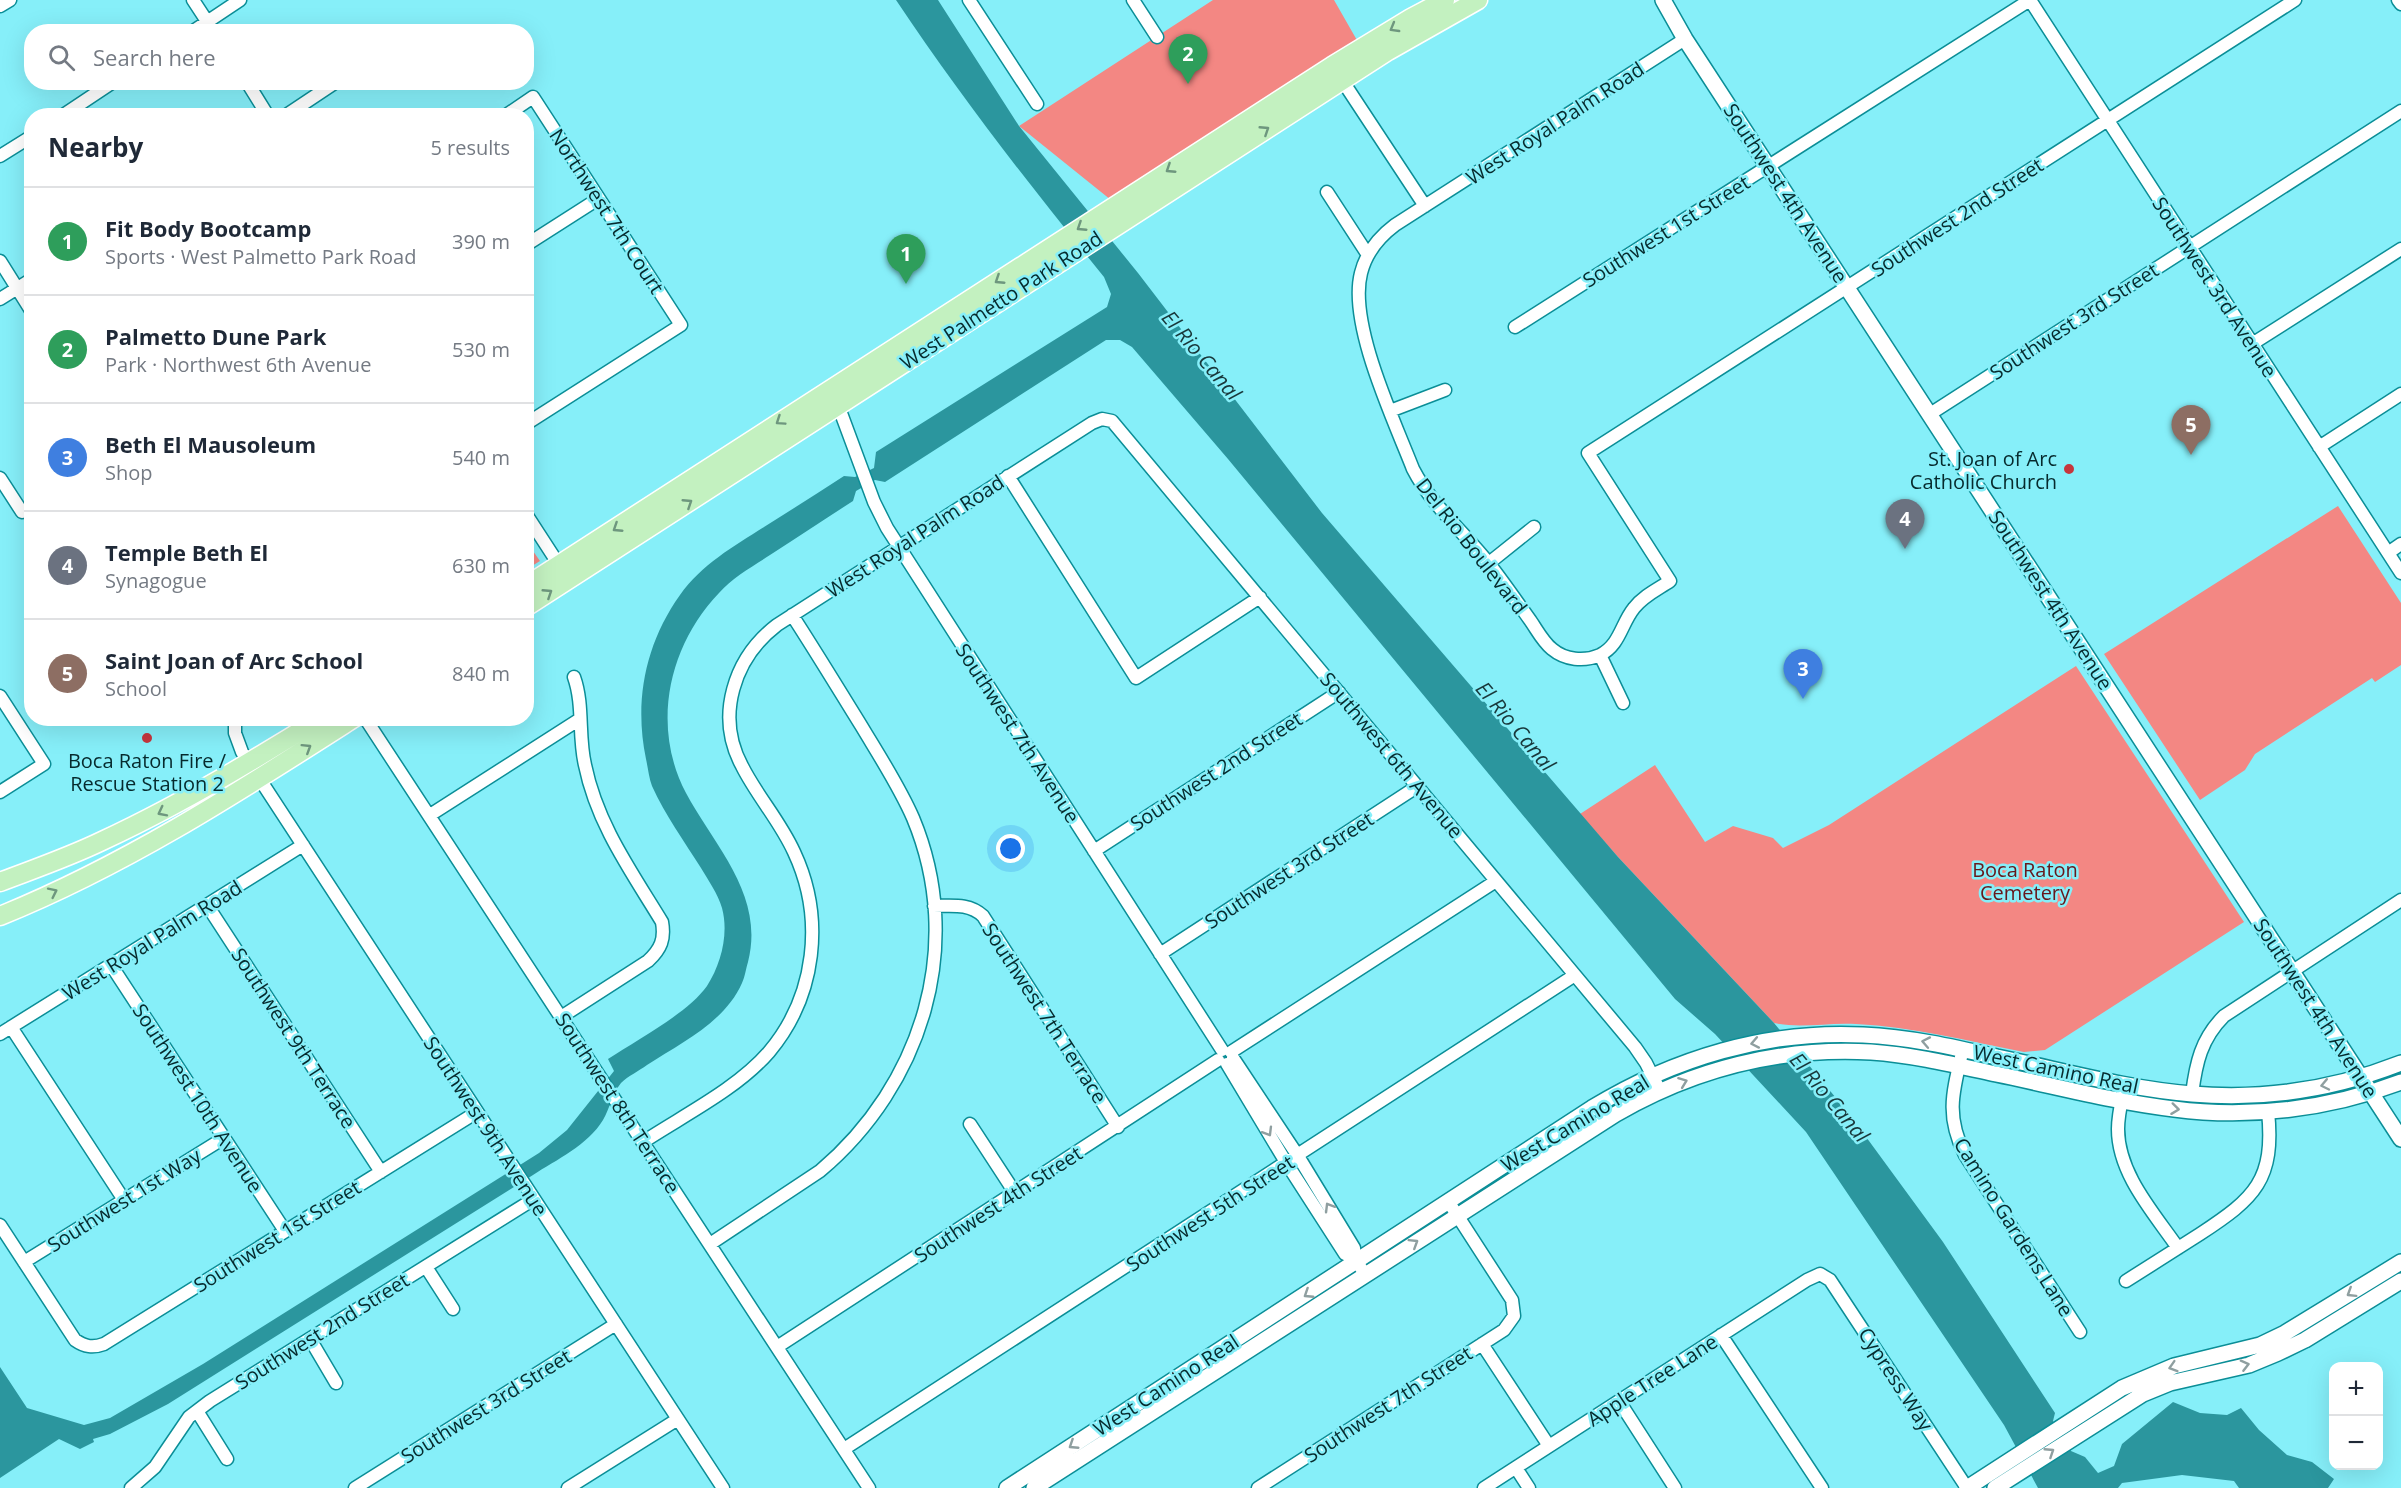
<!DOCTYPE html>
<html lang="en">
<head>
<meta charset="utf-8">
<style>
  :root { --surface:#fff; --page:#f2f2f3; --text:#1f2937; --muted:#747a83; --line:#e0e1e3; --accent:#c6363d }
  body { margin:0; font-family:"Open Sans",sans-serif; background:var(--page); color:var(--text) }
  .controls { position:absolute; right:18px; bottom:18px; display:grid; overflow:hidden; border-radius:12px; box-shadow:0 6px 24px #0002 }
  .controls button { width:54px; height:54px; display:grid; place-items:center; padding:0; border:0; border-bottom:2px solid var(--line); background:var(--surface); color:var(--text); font:30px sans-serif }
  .you { position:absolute; left:1011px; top:849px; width:21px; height:21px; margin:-15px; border:4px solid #fff; border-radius:50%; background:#1a73e8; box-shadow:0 0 0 9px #1a73e833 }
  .badge { display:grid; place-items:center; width:39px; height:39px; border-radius:50%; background:var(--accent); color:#fff; font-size:20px; font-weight:700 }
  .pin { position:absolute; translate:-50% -50px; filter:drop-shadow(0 2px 3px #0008) }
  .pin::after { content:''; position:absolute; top:32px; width:21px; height:18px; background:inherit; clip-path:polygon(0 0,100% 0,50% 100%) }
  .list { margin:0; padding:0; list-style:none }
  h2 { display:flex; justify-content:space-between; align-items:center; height:78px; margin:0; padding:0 24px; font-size:26px }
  h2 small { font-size:20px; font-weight:400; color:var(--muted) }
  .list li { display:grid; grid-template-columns:39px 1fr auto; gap:18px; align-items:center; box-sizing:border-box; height:108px; padding:0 24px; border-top:2px solid var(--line) }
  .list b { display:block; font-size:22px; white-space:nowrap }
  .list p { margin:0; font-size:20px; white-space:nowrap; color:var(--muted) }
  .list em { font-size:20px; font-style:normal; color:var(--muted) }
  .icon { flex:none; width:33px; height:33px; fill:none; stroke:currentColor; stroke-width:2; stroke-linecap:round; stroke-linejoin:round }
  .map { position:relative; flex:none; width:2401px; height:1488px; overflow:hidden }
  .search { position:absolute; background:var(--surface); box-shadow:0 6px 24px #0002; left:24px; top:24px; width:510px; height:66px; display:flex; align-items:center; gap:15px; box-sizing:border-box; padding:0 21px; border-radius:24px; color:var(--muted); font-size:22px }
  .panel { position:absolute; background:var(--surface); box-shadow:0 6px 24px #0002; left:24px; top:108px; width:510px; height:618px; border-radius:24px }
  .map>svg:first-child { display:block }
</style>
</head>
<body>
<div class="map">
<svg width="2401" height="1488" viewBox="0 0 2401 1488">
  <rect width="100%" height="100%" fill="#86eff9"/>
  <path fill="#f38783" d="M1213,0H1334L1358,42L1111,200L1019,126Z
    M2338,506L2401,603V665L2375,682L2372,678L2255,754L2245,770L2200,800L2104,654Z
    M526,541L540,561L527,569H526Z
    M2076,666L2244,922L2045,1050L2024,1052C1968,1041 1913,1027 1856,1024C1829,1022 1801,1029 1774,1023L1618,857L1580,814L1655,765L1705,842L1733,826L1773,838L1783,848L1829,825Z"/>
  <path fill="#2b969e" d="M896,0H938L1019,126L1138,273L1322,513L1618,857L1774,1023L1850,1115L1943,1242L2055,1413L2053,1421L2071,1451L2085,1457L2098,1473L2114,1466L2122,1444L2173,1402L2200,1413L2227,1415L2241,1408L2259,1430L2287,1455L2312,1462L2334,1479L2328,1488H2239L2234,1481L2182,1475L2122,1483L2118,1488H2038L2004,1425L1806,1132L1715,1034L1675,999L1228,459L1132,347L1120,340H1106L885,482L875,480L856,491L853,501C825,519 798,537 770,555C752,567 733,577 719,593C668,646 651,727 686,793C715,847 765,895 748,962C746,968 745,977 742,983C725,1022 681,1043 647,1065C639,1071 628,1076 621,1083C612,1094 610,1108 603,1120C588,1145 556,1160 533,1175L168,1404L110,1434L93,1439L94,1442L80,1449L59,1439L0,1478V1367L27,1408L84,1425L110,1418L203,1364L539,1153L567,1130L614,1071L608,1059C637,1040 688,1013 707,986C721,964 729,934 722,908C718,894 708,880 701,868C684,841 665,815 652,786C649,778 648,768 646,759C634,702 645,644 680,595C701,565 734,546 764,527C791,510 818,493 844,476L855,477L874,468L876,452L1107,307L1111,294L1104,277C1031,187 960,96 896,0Z"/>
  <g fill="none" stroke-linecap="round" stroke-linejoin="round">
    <defs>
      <path id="minor" d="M193,0L214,32
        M969,0L1037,104
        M1133,0L1157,37
        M2398,0L2401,4
        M0,6L10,0
        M192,32L240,0
        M1685,39L1395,225C1379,237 1366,253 1361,273C1348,324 1394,420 1413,469C1432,506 1464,532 1490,565C1504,583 1517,602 1530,620C1537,630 1543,642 1552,649C1565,660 1584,662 1600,655C1620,645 1621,624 1634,608C1643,596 1658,589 1670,581L1588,453L2295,0
        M1338,74L1425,206
        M247,82L268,116
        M62,116L113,82
        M285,116L336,82
        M505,116L533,97L681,325L526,424
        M0,156L32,136
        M1327,192L1368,255
        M526,245L598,199
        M0,261L32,312
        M0,299L32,279
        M1515,327L2030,0L2401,573
        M2252,344L2401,249
        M838,405L874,502L887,528L1222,1050
        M1390,411L1445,390
        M1930,414L2401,111
        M2319,447L2401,394
        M1008,476L1136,678L1260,597
        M0,478L22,512
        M526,514L563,571
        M2388,553L2401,544
        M1489,563L1534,527
        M1600,655L1623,703
        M0,696L44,764L0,792
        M235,718V733L242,752L723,1488
        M293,718L312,724
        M365,718L869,1488
        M430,815L580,719
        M1094,851L1339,692
        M207,905L381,1172
        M934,906C952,906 969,903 983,916L1118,1127
        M1160,954L1418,786
        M111,965L285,1231
        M561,1017L648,961C661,949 665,939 662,922C631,871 597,824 585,765C578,736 584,705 574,677
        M11,1027L124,1200
        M0,1034L303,845
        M1963,1049C1953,1091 1945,1115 1965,1155L2080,1332
        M1231,1052L1496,881
        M1233,1058L1298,1156L1354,1248L1355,1259
        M1227,1064L1287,1164L1345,1254L1355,1259L1365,1274
        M2125,1084C2122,1099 2118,1114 2118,1129C2118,1174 2154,1213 2178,1248
        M2192,1094C2196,1063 2201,1039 2224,1016L2401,900
        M970,1124L1015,1193
        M643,1142C684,1115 737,1089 769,1052C816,996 825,918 794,852C780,821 757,796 742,766C715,716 734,658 777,625L1092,423L1102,419L1112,421L1635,1047L1646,1063L1660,1091
        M0,1225L75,1340C85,1347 93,1348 104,1344L477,1112
        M710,1244L820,1171C922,1085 966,945 913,818C899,786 880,757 862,727C839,690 816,652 792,615
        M24,1262L224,1138
        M426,1267L453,1309
        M2126,1281C2151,1265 2175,1250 2200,1234C2255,1198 2275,1180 2268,1111
        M1721,1335L1822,1488
        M310,1339L336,1383
        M1482,1344L1549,1446
        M777,1347L1218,1060
        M1619,1401L1675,1488
        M197,1411L227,1459
        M844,1449L1575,975
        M1516,1468L1529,1488
        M131,1488L155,1467L189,1417L210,1401L534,1199
        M355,1488L616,1324
        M568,1488L678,1419
        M1258,1488L1504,1330L1514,1316L1512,1300L1448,1201
        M1484,1488L1807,1280L1820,1274L1830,1280L1967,1488"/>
      <path id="tertiary" d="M1663,0L1685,39L2401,1139
        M1007,1488L1592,1108C1674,1058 1767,1030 1863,1035C1909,1037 1953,1047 1997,1057C2061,1070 2127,1089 2192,1094C2263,1100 2335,1089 2401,1063
        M1034,1488L1616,1114C1694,1069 1781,1047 1871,1052C1914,1055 1955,1065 1996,1074C2055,1086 2114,1102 2174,1109C2250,1119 2330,1109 2401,1082
        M1967,1488L2122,1388L2174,1366L2260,1345L2285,1333L2401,1262
        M1995,1488L2143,1394L2170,1383L2249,1365L2278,1353L2305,1340L2401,1281"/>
      <path id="primary" d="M526,586L1332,66L1411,18L1445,0
        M526,607L1388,51L1478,0
        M0,882C34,869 69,857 102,841C178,806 250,763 321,718
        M0,916C126,865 240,791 354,718"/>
    </defs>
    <use href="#minor" stroke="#0b8e97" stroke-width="15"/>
    <use href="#tertiary" stroke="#0b8e97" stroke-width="18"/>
    <use href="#primary" stroke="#fff" stroke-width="21"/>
    <use href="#minor" stroke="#fff" stroke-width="12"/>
    <use href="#tertiary" stroke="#fff" stroke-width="15"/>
    <use href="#primary" stroke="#c3f1c0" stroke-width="18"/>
  </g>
  <defs><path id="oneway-chevron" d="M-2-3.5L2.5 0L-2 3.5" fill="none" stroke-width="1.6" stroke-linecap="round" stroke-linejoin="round" transform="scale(1.5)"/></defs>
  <g stroke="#6e977e">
    <use href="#oneway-chevron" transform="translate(1394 28) rotate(150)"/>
    <use href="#oneway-chevron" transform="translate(1265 130) rotate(-33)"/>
    <use href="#oneway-chevron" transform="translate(1170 169) rotate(147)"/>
    <use href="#oneway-chevron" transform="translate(1081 227) rotate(147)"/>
    <use href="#oneway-chevron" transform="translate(999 280) rotate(147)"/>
    <use href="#oneway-chevron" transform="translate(780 421) rotate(146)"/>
    <use href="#oneway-chevron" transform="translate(688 503) rotate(-33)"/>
    <use href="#oneway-chevron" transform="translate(617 528) rotate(147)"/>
    <use href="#oneway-chevron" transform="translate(548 593) rotate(-33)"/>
    <use href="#oneway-chevron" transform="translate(307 748) rotate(-32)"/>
    <use href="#oneway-chevron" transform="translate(162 812) rotate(153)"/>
    <use href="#oneway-chevron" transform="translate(53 892) rotate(-26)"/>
  </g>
  <g stroke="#8f9fa0">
    <use href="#oneway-chevron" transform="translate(1926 1042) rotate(-169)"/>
    <use href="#oneway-chevron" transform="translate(1755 1043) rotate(169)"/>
    <use href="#oneway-chevron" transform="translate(1683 1082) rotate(-21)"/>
    <use href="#oneway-chevron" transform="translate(2325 1085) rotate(168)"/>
    <use href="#oneway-chevron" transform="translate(2175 1109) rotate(7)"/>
    <use href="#oneway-chevron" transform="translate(1268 1132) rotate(59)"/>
    <use href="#oneway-chevron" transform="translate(1329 1207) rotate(-121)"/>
    <use href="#oneway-chevron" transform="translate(1414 1243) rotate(-32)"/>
    <use href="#oneway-chevron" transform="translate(2351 1293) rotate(148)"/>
    <use href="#oneway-chevron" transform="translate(1308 1294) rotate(147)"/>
    <use href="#oneway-chevron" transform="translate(2245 1365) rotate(-14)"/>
    <use href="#oneway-chevron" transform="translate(2173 1367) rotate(163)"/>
    <use href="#oneway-chevron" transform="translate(1073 1445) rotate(147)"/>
    <use href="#oneway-chevron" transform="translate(2050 1452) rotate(-33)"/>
  </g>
  <g fill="#c6363d" stroke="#86eff9" stroke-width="2">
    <circle cx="2069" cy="469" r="6"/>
    <circle cx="147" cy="738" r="6"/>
  </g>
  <g text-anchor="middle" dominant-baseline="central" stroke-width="5" stroke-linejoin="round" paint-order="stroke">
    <g font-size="20" fill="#062a2d" stroke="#86eff9">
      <text transform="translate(1555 123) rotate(-33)">West Royal Palm Road</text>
      <text transform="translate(1786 193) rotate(57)">Southwest 4th Avenue</text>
      <text transform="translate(607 211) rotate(57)">Northwest 7th Court</text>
      <text transform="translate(1957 217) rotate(-33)">Southwest 2nd Street</text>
      <text transform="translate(1666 231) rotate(-32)">Southwest 1st Street</text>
      <text transform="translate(2215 287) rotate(57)">Southwest 3rd Avenue</text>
      <text transform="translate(1001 300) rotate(-33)">West Palmetto Park Road</text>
      <text transform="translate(2074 321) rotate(-33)">Southwest 3rd Street</text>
      <text transform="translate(915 536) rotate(-33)">West Royal Palm Road</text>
      <text transform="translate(1472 546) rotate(52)">Del Rio Boulevard</text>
      <text transform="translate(2051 600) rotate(57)">Southwest 4th Avenue</text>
      <text transform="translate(1018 733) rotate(57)">Southwest 7th Avenue</text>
      <text transform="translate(1392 755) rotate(50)">Southwest 6th Avenue</text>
      <text transform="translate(1216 771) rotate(-33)">Southwest 2nd Street</text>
      <text transform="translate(1289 870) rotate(-33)">Southwest 3rd Street</text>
      <text transform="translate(152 940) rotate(-32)">West Royal Palm Road</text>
      <text transform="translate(2316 1008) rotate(57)">Southwest 4th Avenue</text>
      <text transform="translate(1045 1013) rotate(57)">Southwest 7th Terrace</text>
      <text transform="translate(294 1038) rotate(57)">Southwest 9th Terrace</text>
      <text transform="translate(2056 1069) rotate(12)">West Camino Real</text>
      <text transform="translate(198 1098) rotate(57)">Southwest 10th Avenue</text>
      <text transform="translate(618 1103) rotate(57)">Southwest 8th Terrace</text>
      <text transform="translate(1575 1123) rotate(-31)">West Camino Real</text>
      <text transform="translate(486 1126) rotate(57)">Southwest 9th Avenue</text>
      <text transform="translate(124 1200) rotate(-32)">Southwest 1st Way</text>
      <text transform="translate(998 1204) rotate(-33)">Southwest 4th Street</text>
      <text transform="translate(1210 1213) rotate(-33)">Southwest 5th Street</text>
      <text transform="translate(2014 1227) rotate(58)">Camino Gardens Lane</text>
      <text transform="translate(277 1236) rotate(-32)">Southwest 1st Street</text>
      <text transform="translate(322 1331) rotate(-32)">Southwest 2nd Street</text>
      <text transform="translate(1896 1379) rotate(57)">Cypress Way</text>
      <text transform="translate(1652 1380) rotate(-33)">Apple Tree Lane</text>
      <text transform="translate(1166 1385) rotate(-33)">West Camino Real</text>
      <text transform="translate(1388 1404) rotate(-33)">Southwest 7th Street</text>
      <text transform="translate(486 1406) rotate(-32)">Southwest 3rd Street</text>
    </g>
    <g font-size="20" fill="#062a2d" stroke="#86eff9" text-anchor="end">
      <text x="2057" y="458">St. Joan of Arc<tspan x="2057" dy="23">Catholic Church</tspan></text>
      <text x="147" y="760" text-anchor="middle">Boca Raton Fire /<tspan x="147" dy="23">Rescue Station 2</tspan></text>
    </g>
    <g font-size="20" fill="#67181c" stroke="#86eff9">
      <text x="2025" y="869">Boca Raton<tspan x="2025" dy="23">Cemetery</tspan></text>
    </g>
    <g font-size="21" font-style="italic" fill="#18373a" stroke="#86eff9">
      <text transform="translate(1202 355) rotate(50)">El Rio Canal</text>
      <text transform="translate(1516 726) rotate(50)">El Rio Canal</text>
      <text transform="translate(1830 1097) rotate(50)">El Rio Canal</text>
    </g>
  </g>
</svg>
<div class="controls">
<button>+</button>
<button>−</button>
</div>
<div class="you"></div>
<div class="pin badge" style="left:906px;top:284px;background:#2e9e5b">1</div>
<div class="pin badge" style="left:1188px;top:84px;background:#2e9e5b">2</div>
<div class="pin badge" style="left:1803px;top:699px;background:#3f7fe0">3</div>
<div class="pin badge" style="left:1905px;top:549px;background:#6b7280">4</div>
<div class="pin badge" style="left:2191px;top:455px;background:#8d6e63">5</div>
<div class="search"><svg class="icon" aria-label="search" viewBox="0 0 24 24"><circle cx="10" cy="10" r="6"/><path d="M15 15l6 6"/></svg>Search here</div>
<section class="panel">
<h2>Nearby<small>5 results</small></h2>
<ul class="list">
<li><span class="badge" style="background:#2e9e5b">1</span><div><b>Fit Body Bootcamp</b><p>Sports · West Palmetto Park Road</p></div><em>390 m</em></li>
<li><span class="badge" style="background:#2e9e5b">2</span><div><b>Palmetto Dune Park</b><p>Park · Northwest 6th Avenue</p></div><em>530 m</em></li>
<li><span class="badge" style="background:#3f7fe0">3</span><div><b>Beth El Mausoleum</b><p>Shop</p></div><em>540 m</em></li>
<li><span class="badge" style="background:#6b7280">4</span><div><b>Temple Beth El</b><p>Synagogue</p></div><em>630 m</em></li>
<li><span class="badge" style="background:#8d6e63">5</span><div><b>Saint Joan of Arc School</b><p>School</p></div><em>840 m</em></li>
</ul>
</section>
</div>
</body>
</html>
